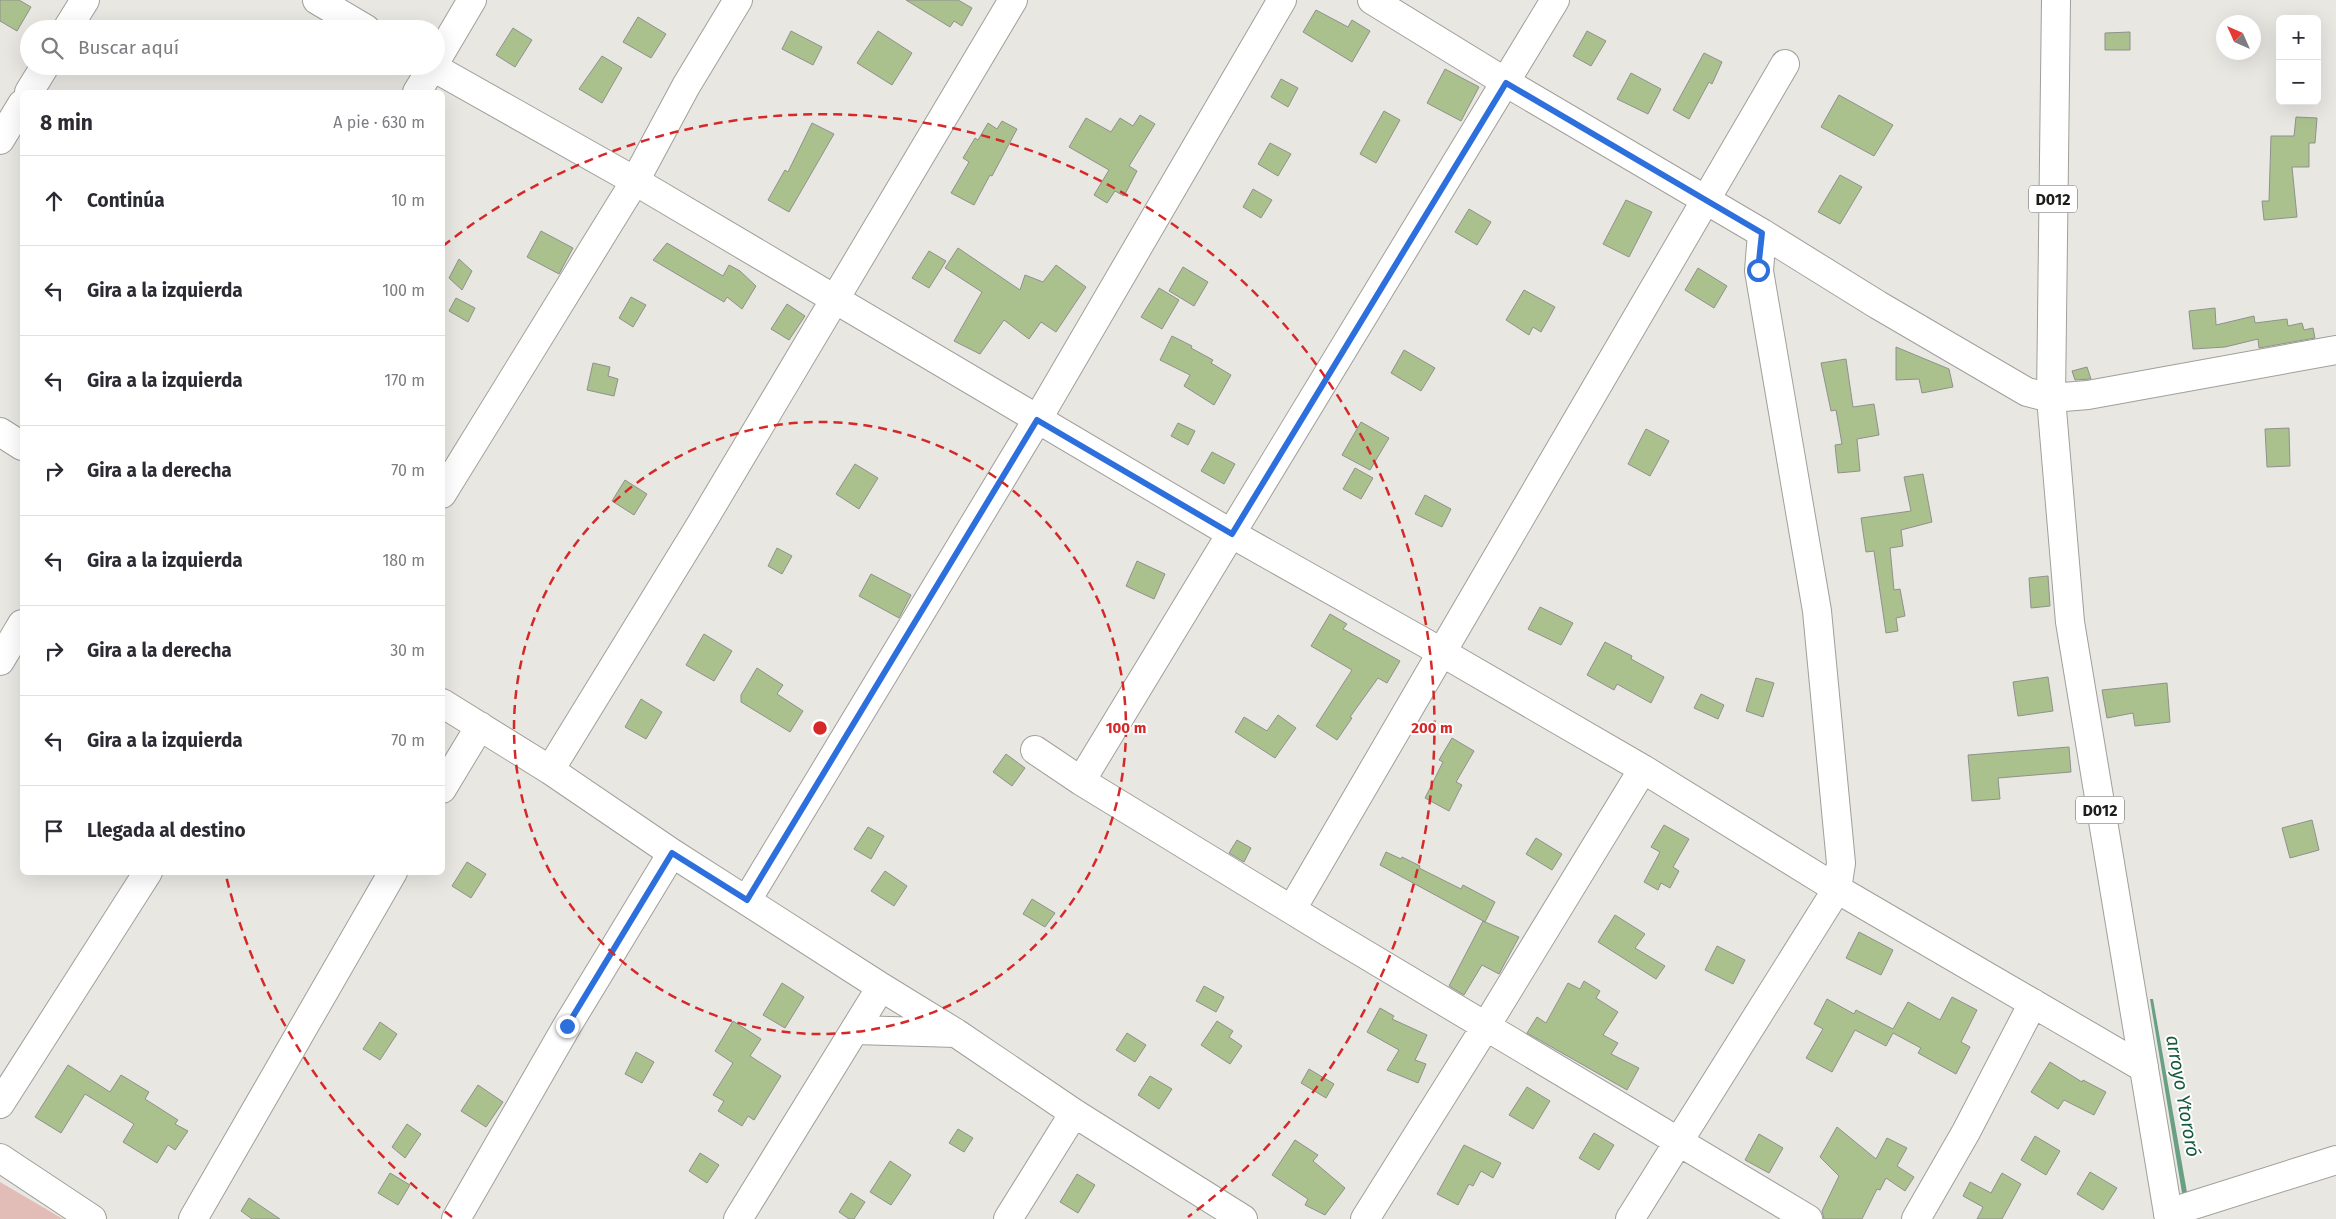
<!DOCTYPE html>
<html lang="es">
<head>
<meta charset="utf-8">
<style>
  :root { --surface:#fff; --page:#f2f2f3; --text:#2b2b33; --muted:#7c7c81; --line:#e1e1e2 }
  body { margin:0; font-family:"Fira Sans",sans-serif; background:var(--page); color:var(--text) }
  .controls { position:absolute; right:15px; top:15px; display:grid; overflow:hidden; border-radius:8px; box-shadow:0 5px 20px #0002 }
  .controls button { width:45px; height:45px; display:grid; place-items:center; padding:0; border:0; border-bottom:1px solid var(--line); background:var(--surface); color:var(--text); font:25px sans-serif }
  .compass { position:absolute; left:2216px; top:15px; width:45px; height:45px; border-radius:50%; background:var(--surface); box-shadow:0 5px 20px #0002; rotate:315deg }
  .stop { position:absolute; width:15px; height:15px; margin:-11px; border:4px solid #2d6fdc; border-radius:50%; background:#fff }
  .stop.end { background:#2d6fdc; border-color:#fff; box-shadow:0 1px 5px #0008 }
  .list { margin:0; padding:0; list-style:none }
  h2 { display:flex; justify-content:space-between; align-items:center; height:65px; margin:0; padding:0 20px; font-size:21px }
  h2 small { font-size:16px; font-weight:400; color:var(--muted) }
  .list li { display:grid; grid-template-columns:32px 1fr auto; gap:15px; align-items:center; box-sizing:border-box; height:90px; padding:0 20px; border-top:1px solid var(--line) }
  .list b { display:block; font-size:19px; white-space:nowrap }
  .list em { font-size:16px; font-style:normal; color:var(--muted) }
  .icon { flex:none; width:28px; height:28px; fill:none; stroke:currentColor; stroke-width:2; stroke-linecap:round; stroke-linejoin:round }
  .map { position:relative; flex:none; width:2336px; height:1219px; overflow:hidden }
  .search { position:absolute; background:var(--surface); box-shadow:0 5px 20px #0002; left:20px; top:20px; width:425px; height:55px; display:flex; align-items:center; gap:12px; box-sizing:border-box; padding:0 18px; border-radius:28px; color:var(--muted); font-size:19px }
  .panel { position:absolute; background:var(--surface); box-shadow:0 5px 20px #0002; left:20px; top:90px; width:425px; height:785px; border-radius:8px }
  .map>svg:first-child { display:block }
</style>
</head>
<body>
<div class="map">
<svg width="2336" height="1219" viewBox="0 0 2336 1219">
  <rect width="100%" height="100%" fill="#e8e7e2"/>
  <path fill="#e2bcb6" d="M0,1182L63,1219H0Z"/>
  <path fill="#69a083" d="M2150,999H2153L2188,1198L2183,1199Z"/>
  <path fill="#aac18e" stroke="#8f918d" d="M0,0H19L31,7L17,31L0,21Z
    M906,0H958L972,8L962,26L954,21L950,27Z
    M1316,10L1348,27L1352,20L1370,31L1352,62L1303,32Z
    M638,17L666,34L651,58L623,42Z
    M513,28L532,40L515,67L496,55Z
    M791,31L822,47L813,65L782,49Z
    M878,31L912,53L892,85L857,63Z
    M1587,31L1606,41L1591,66L1573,56Z
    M2130,32V50H2105V33Z
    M1704,53L1722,62L1712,84L1709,82L1689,119L1673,110Z
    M602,56L622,68L602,103L579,89Z
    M1445,69L1479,87L1461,121L1427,103Z
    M1631,73L1661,89L1648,114L1617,99Z
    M1281,79L1298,88L1288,107L1271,97Z
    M1839,95L1893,125L1874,156L1821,127Z
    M1384,111L1400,120L1376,163L1360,154Z
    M1140,115L1155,124L1129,166L1137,171L1124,196L1115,191L1107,203L1094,195L1109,170L1069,147L1086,118L1111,132L1120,118L1133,126Z
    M2296,117L2317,118L2315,143H2309V167H2292L2297,217L2264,220L2262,201H2269L2271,136H2294Z
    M1002,121L1017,129L992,176L990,175L974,205L951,193L969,162L963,158L975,138L978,140L988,123L997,129Z
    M812,123L834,134L789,212L768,200L785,170L788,172Z
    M1270,143L1291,154L1278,176L1258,164Z
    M1840,175L1862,187L1840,224L1818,212Z
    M1253,189L1272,200L1261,218L1243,207Z
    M1626,200L1652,212L1629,257L1603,244Z
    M1469,209L1491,222L1477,245L1455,232Z
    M541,231L573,248L559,274L527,257Z
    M667,243L723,276L729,265L740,271L756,286L742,309L727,297L724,302L653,260Z
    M958,248L1020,290L1025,275L1043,282L1056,265L1086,287L1056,332L1041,322L1029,339L1004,320L980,354L954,341L982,292L945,268Z
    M929,251L946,261L929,288L912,278Z
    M459,259L472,271L462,290L449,278Z
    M1183,267L1208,282L1194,306L1169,291Z
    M1698,268L1727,286L1714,308L1685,290Z
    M1159,288L1179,300L1162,329L1141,317Z
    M1524,290L1555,307L1541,332L1533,327L1529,335L1506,320Z
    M631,297L646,305L633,327L619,318Z
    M456,298L475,308L468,322L449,311Z
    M787,304L805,316L789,340L771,329Z
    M2215,308L2216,325L2254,316L2255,323L2287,319L2288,326L2302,323L2304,330L2313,328L2315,338L2259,348L2258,339L2225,347L2193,349L2189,311Z
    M1172,336L1192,346L1191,348L1213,360L1211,363L1231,375L1214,405L1184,386L1190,375L1160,360Z
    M1896,347L1949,369L1953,387L1922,393L1919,379L1896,380Z
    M1404,350L1435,368L1421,391L1391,373Z
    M1846,359L1853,407L1874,404L1879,435L1857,439L1860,471L1838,473L1835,445L1842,444L1836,410L1831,411L1821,363Z
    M593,363L610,367L608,376L618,379L614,396L587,390Z
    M2087,367L2091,379L2075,380L2072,371Z
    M1361,422L1389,438L1370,470L1342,455Z
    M1178,423L1195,431L1188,445L1171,436Z
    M2289,428L2290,466L2267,467L2265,429Z
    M1646,429L1669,441L1650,476L1628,464Z
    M1212,452L1235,464L1224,484L1201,471Z
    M855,464L878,478L859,509L836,494Z
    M1355,468L1373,478L1361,499L1343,489Z
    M1923,474L1932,522L1901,530L1903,546L1890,548L1894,590L1900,589L1905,616L1896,618L1898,631L1886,633L1874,551L1866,552L1861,518L1911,511L1904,477Z
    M625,480L647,494L634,515L612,501Z
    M1425,495L1451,509L1442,527L1415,514Z
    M777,548L792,556L782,574L768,566Z
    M1137,561L1165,574L1154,599L1126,586Z
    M871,574L911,595L899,618L859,596Z
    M2048,576L2050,606L2031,608L2029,578Z
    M1540,607L1573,623L1561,645L1528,629Z
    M1330,614L1347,624L1343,629L1400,661L1387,683L1378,678L1350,717L1352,718L1337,740L1316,726L1352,670L1311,646Z
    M704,634L732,651L714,681L686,665Z
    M1605,642L1632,656L1631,659L1664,677L1651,703L1617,684L1614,690L1587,675Z
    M757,668L783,685L777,694L803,711L790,732L741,702V695Z
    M2048,677L2053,711L2018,716L2013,682Z
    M1756,678L1774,683L1763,717L1746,711Z
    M2167,683L2170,722L2135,726L2133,713L2107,718L2102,690Z
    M1701,694L1724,705L1718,719L1694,708Z
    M641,699L662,712L646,739L625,727Z
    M1278,715L1296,728L1275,758L1235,732L1244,717L1267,731Z
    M1452,738L1474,751L1456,782L1462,785L1449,811L1425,798L1443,762L1439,760Z
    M2069,747L2071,772L1998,778L2000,799L1972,801L1968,755Z
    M1006,754L1025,768L1012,786L993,772Z
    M2312,820L2319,850L2290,858L2282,828Z
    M1664,825L1689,839L1673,867L1679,871L1670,888L1661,883L1658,890L1644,882L1660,852L1651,847Z
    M868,827L884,836L871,859L854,849Z
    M1536,838L1562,854L1552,870L1526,854Z
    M1237,840L1251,848L1244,862L1229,853Z
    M1386,852L1401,859L1402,857L1420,866L1419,868L1461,889L1463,885L1495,902L1485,922L1380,865Z
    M467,862L486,874L471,898L452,886Z
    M885,871L907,886L894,906L871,891Z
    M1032,899L1055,913L1045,927L1023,914Z
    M1615,915L1645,934L1635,948L1665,966L1656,979L1598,942Z
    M1483,921L1519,937L1499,974L1482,965L1464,995L1449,986Z
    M1859,932L1893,950L1881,975L1846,958Z
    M1717,946L1745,960L1733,984L1705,970Z
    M1584,981L1600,991L1596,998L1618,1012L1603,1035L1618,1043L1611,1054L1639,1068L1627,1090L1527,1033L1537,1017L1546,1023L1568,983L1580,989Z
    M782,983L804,997L785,1028L763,1015Z
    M1204,986L1224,997L1216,1012L1196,1001Z
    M1952,997L1977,1010L1961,1042L1970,1047L1956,1074L1918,1053L1921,1048L1893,1033L1886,1046L1855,1030L1832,1072L1806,1058L1823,1029L1814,1024L1827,999L1854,1014L1856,1010L1893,1029L1908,1002L1940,1020Z
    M1380,1008L1394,1016L1392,1019L1427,1035L1415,1060L1426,1064L1418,1083L1387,1070L1399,1050L1367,1032Z
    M733,1021L761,1039L750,1056L781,1076L754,1120L748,1116L742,1126L718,1111L724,1101L713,1095L733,1063L715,1051Z
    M1217,1021L1233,1031L1229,1037L1242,1046L1230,1064L1201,1045Z
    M380,1022L397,1034L380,1060L363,1049Z
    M1127,1033L1146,1045L1135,1062L1116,1050Z
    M636,1052L654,1062L642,1083L625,1074Z
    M2050,1062L2082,1082L2083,1080L2106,1092L2094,1115L2064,1100L2058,1109L2031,1092Z
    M68,1065L110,1092L121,1075L149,1092L145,1099L178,1120L175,1124L188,1131L175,1150L168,1145L157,1163L123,1142L134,1124L85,1094L61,1133L35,1117Z
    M1309,1069L1334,1084L1326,1098L1301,1083Z
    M1150,1076L1172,1089L1159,1109L1138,1095Z
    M478,1085L503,1102L486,1127L461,1111Z
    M1527,1087L1550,1101L1533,1129L1509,1115Z
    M407,1124L421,1134L405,1158L392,1147Z
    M1837,1127L1876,1159L1887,1138L1907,1148L1897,1166L1914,1177L1905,1191L1886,1178L1880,1190L1877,1189L1862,1219H1824L1822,1211L1839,1176L1820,1157Z
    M958,1129L973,1138L964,1152L949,1143Z
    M1594,1133L1614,1145L1599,1170L1579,1158Z
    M1759,1134L1783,1148L1769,1173L1745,1160Z
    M2035,1136L2060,1151L2046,1175L2021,1160Z
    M1295,1140L1318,1155L1313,1161L1345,1188L1325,1215L1305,1205L1308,1199L1272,1175Z
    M1464,1145L1501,1163L1493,1178L1481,1171L1473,1186L1469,1184L1458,1205L1437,1194Z
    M700,1153L719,1165L707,1183L689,1171Z
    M890,1161L911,1175L891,1205L870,1192Z
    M2090,1172L2117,1188L2103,1210L2077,1194Z
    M390,1173L410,1185L398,1205L378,1193Z
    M2002,1173L2021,1184L2002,1219H1977L1983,1207L1963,1196L1970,1182L1991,1193Z
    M1077,1174L1095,1185L1078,1213L1060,1202Z
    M851,1193L865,1202L854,1219H849L839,1212Z
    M249,1198L280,1219H252L241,1211Z"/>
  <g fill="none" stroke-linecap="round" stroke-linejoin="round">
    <defs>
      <path id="minor" d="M317,0L366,29
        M1372,0L1507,83L1762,233L1878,305L2027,392L2051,398L2088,395L2336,350
        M67,29L85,0
        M436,61L472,0
        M431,66L635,181L1232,534L1443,653L1643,769L1837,889L2144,1068
        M29,92L45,66
        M417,92L433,66
        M0,140L22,104
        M0,432L22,446
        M442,494L635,181L686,86L738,0
        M0,661L22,624
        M442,703L550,770L672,853L881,987L956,1033L1074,1113L1243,1219
        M1035,750L1081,781L1555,0
        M550,770L701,524L1013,0
        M1081,781L1328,932L1808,1219
        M442,789L480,726
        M747,900L1037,420L1282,0
        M1292,909L1785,64
        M856,1030L956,1033
        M0,1104L148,872
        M0,1158L92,1219
        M2168,1213L2336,1160
        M193,1219L393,872
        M456,1219L567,1026L672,853
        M738,1219L881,987
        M1008,1219L1074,1113
        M1365,1219L1486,1026L1643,769
        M1630,1219L1837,889L1841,863L1817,611L1759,271L1762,233
        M1916,1219L1966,1132L2033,1003"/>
      <path id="major" d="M2056,0L2051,398L2070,622L2169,1219"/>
    </defs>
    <use href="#minor" stroke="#a09f9a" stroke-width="30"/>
    <use href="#major" stroke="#a09f9a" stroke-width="30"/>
    <use href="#minor" stroke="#fff" stroke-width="28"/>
    <use href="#major" stroke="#fff" stroke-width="28"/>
  </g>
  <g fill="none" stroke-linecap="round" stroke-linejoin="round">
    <path stroke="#2d6fdc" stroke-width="6" d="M567,1026L672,853L747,900L1037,420L1232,534L1506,83L1762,233L1758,270"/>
  </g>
  <g fill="none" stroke="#d62828" stroke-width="2.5" stroke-dasharray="9 6">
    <circle cx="820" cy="728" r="306"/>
    <path d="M452 1217A612 612 0 0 1 226 876M443 246A612 612 0 1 1 1188 1217"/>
  </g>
  <g text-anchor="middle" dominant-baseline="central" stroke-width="4" stroke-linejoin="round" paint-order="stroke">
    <g fill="#fff" stroke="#61615f" stroke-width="1">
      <rect x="2029" y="185.5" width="48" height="27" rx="4"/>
      <rect x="2076" y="796.5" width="48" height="27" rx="4"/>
    </g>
    <g font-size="16" font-weight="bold" fill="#1d1d1b">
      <text x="2053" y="199">D012</text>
      <text x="2100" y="810">D012</text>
    </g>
    <g font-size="19" font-style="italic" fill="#175b3e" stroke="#fff">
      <text transform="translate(2183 1096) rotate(80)">arroyo Ytororó</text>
    </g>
  </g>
  <circle cx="820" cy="728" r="8" fill="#d62828" stroke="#fff" stroke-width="2.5"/>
  <g font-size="15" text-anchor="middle" font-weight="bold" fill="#d62828" stroke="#fff" stroke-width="4" stroke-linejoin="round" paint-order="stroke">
    <text x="1126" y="733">100 m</text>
    <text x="1432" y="733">200 m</text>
  </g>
</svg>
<div class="controls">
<button>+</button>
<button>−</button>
</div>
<svg class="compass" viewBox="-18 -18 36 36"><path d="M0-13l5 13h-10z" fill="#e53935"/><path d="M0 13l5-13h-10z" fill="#7c7c81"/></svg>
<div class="stop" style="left:1758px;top:270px"></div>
<div class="stop end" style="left:567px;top:1026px"></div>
<div class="search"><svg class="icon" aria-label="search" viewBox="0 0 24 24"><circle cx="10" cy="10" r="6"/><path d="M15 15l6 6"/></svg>Buscar aquí</div>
<section class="panel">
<h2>8 min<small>A pie · 630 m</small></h2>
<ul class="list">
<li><svg class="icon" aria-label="ahead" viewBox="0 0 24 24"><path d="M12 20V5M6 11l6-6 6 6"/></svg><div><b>Continúa</b></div><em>10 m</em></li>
<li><svg class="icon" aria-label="left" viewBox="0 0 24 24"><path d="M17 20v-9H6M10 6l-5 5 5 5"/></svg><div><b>Gira a la izquierda</b></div><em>100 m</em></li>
<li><svg class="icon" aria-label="left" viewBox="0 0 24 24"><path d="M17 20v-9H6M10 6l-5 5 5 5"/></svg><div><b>Gira a la izquierda</b></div><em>170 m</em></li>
<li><svg class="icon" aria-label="right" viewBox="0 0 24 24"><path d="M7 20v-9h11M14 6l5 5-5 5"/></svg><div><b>Gira a la derecha</b></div><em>70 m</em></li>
<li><svg class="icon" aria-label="left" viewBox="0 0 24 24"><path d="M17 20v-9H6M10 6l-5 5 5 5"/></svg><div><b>Gira a la izquierda</b></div><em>180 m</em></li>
<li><svg class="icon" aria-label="right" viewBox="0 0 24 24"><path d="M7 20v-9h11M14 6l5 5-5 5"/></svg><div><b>Gira a la derecha</b></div><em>30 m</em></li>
<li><svg class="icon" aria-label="left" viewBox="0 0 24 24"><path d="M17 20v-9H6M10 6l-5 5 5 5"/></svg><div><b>Gira a la izquierda</b></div><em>70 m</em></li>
<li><svg class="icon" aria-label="arrive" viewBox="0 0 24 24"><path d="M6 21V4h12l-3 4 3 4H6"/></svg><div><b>Llegada al destino</b></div></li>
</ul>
</section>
</div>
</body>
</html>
